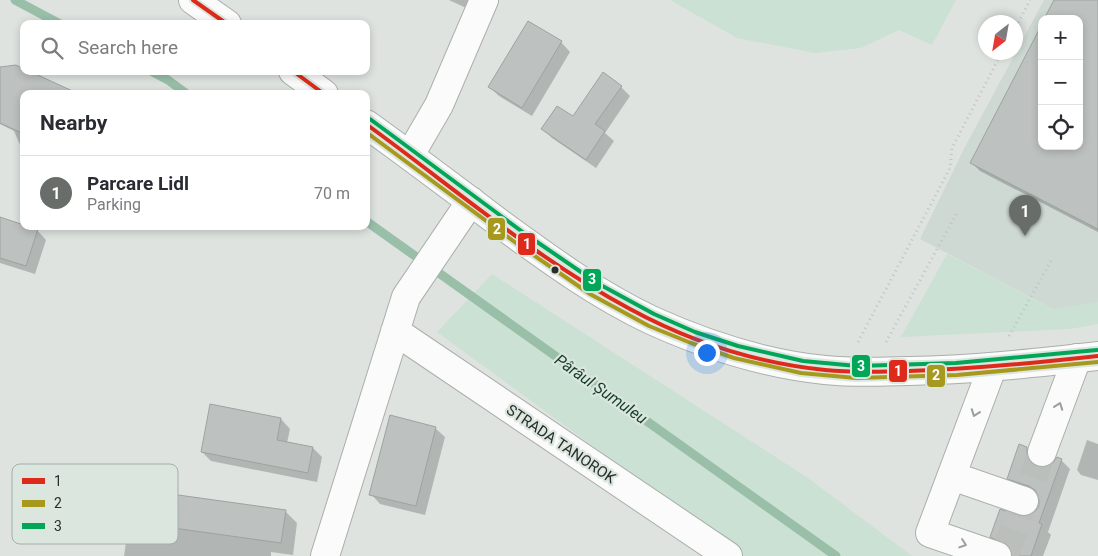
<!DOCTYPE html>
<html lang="en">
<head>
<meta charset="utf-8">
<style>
  :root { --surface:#fff; --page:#f2f2f3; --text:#2b2b33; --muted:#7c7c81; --line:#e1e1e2; --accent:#686d6a }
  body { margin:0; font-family:Roboto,sans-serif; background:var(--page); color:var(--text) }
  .controls { position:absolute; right:15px; top:15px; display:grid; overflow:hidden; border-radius:10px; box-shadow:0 2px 8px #0003 }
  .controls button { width:45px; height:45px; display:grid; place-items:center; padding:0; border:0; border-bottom:1px solid var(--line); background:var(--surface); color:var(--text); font:25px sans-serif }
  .compass { position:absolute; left:978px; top:15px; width:45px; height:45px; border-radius:50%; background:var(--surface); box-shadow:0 2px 8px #0003; rotate:211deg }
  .you { position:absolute; left:706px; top:352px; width:18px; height:18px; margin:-12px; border:4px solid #fff; border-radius:50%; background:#1a73e8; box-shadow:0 0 0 8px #1a73e833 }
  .badge { display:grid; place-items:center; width:32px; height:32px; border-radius:50%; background:var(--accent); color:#fff; font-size:16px; font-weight:700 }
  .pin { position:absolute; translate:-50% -41px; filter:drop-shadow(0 1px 2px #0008) }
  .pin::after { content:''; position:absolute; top:26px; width:18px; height:15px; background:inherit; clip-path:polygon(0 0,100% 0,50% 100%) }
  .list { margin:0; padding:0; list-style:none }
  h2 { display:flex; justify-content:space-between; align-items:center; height:65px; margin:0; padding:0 20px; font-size:21px }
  h2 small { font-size:16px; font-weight:400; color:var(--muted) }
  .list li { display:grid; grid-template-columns:32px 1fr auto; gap:15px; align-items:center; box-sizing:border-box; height:75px; padding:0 20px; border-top:1px solid var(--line) }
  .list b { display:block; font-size:19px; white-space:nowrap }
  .list p { margin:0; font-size:16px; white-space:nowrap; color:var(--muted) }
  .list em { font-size:16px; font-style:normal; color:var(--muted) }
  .icon { flex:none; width:28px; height:28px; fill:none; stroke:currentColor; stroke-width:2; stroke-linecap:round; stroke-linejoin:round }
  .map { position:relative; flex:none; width:1098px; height:556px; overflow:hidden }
  .search { position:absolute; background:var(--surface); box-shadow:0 2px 8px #0003; left:20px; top:20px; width:350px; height:55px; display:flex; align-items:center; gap:12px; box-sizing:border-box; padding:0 18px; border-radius:10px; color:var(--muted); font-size:19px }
  .panel { position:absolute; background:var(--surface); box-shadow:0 2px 8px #0003; left:20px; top:90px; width:350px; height:140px; border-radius:10px }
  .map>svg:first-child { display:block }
</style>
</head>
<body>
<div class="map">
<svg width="1098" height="556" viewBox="0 0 1098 556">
  <rect width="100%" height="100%" fill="#dee3e0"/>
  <path fill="#cdd9d2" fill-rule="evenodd" d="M1044,0H1098V303L1053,309L920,239L965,147ZM1042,19H1079V146H1042Z"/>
  <path fill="#cbe1d4" d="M670,0H956L932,45L899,30L861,48L815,53L737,38Z
    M947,254L1053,309L1098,302V324L1070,329L901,337Z
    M492,274L808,478L912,556H743L437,332Z"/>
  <path fill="#0003" d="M449,0H483L477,13Z
    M1053,0H1098V232L980,171L972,163L1042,146H1079V19Z
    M561,42L570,52L532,116L499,96L490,87Z
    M0,68L24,71V154L14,131L0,124Z
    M621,87L630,96L605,133L614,141L596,168L552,138L543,129L573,118Z
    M0,218L37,230L46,240L35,274L0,263Z
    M281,419L290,429L287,443L313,448L322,457L317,482L211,461L202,452Z
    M435,428L445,437L425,515L380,504L371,494Z
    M1087,440L1098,444V480L1081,475L1077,470Z
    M1027,448L1036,457L1037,468L1044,469L1061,460L1070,469L1048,532L1051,535L1043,556H1017L1013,552L1001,546L991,537L1019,517L1027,518L1035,514L1040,506L1039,495L1018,488L1009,478Z
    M135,496L285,511L297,523L293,555L271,552V556H124L128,529L51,518L39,506Z"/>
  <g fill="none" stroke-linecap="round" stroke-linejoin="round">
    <path stroke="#99bfa9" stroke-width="9" d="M15,0L60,24
      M151,71L168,80L187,94
      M366,221L836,556"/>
  </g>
  <path fill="#bdc1bf" stroke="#9ea2a0" d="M1054,0H1098V229L970,163L1042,24V146H1079V19H1044Z
    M528,21L562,41L522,108L488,87Z
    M16,65L24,69V71H29L79,94H24V134L0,123V67Z
    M603,72L622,86L595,124L605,131L586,160L541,129L557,106L573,116Z
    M0,217L24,225V226L38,229L26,266L0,258Z
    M210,404L281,418L277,440L313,447L308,473L201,452Z
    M390,415L436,427L416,506L369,495Z
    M1019,444L1027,447V454L1030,462L1037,467H1044L1052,464L1057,457L1062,459L1039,523L1042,524L1031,556H1019L1012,554L1008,545L990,537L1000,509L1019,516H1026L1034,513L1039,506V498L1035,490L1029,486L1007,479Z
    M41,482L134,495L135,489L286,510L281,543L130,522V519L38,506Z"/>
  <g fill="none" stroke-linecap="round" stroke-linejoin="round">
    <path stroke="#babfbc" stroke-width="28" stroke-dasharray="28 14" stroke-linecap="butt" d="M1004,556L1042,452"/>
    <defs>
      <path id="minor" d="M410,155L439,105L484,0
        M395,331L728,556
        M992,368L930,533L997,556
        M1042,452L1077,358
        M952,476L1024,501
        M325,556L406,297L471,201"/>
      <path id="major" d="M193,0L227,24
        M293,71L324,94
        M366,124C412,157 457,191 502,225C550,260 598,295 651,320C706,345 765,364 825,370C853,373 881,372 909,371C973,370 1035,363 1098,356"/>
    </defs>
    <use href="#minor" stroke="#aaafac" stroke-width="30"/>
    <use href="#major" stroke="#aaafac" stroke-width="30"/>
    <path stroke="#c1c3c1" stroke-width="3" stroke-dasharray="1 4" stroke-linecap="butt" d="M1016,27L1030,0
      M1009,336L1051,261
      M858,342L950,168L952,148L1002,52
      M886,342L958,211"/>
    <use href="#minor" stroke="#fafbfa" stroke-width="28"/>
    <use href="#major" stroke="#fafbfa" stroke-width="28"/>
    <defs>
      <path id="bus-1" d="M193,0L227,24
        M293,71L324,94
        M366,124C453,187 535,258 630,309C689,341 757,363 825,370C853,373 881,372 909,371C973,369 1035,363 1098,356"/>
      <path id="bus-2" d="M366,132L516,243L590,294L649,326L691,343L734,358L801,373L856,378L957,375L1098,362"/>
      <path id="bus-3" d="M370,119L524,233L597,283L654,314L695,332L738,346L803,361L857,366L956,363L1097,350"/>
    </defs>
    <use href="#bus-1" stroke="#dbe6df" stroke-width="8"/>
    <use href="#bus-2" stroke="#dbe6df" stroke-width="8"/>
    <use href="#bus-3" stroke="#dbe6df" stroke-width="8"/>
    <use href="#bus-1" stroke="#dd2a1b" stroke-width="4"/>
    <use href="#bus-2" stroke="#a7991e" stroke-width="4"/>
    <use href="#bus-3" stroke="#01a659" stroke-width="4"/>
  </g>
  <defs><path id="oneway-chevron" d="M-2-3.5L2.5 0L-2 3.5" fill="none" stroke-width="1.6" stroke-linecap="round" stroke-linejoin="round" transform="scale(1.25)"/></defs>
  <g stroke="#9c9e9c">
    <use href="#oneway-chevron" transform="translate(1059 406) rotate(-70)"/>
    <use href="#oneway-chevron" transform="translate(975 413) rotate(110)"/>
    <use href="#oneway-chevron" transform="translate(963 544) rotate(19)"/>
  </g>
  <circle fill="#292d2a" stroke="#dbe6df" stroke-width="2" cx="555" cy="270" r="4.5"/>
  <g text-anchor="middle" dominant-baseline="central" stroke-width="4.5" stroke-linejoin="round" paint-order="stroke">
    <g font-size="15" fill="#292d2a" stroke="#dbe6df">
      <text transform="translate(561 444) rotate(34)">STRADA TANOROK</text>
    </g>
    <g font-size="16" font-style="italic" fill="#133d29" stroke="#dbe6df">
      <text transform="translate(601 389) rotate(35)">Pârâul Șumuleu</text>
    </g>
  </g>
  <rect x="12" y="464" width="166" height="80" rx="8" fill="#dbe6df" stroke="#a6aea9" stroke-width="1"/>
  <rect x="22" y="478" width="23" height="6" fill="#dd2a1b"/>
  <rect x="22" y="500" width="23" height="7" fill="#a7991e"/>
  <rect x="22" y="523" width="23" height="6" fill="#01a659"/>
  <g font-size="14" fill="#292d2a">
    <text x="54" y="486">1</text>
    <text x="54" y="508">2</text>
    <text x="54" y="531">3</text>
  </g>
  <g stroke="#dbe6df" stroke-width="2">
    <rect x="487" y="217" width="19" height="24" rx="5" fill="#a7991e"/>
    <rect x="517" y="232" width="19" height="24" rx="5" fill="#dd2a1b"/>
    <rect x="582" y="268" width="20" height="24" rx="5" fill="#01a659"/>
    <rect x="851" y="354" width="20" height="24" rx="5" fill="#01a659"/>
    <rect x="888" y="359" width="20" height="24" rx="5" fill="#dd2a1b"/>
    <rect x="926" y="364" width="20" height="24" rx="5" fill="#a7991e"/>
  </g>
  <g font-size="14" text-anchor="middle" font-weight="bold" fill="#fff">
    <text x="497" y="234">2</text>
    <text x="527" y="249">1</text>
    <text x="592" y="284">3</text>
    <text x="861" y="371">3</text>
    <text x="898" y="376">1</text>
    <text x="936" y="380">2</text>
  </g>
</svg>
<div class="controls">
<button>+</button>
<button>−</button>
<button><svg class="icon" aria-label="locate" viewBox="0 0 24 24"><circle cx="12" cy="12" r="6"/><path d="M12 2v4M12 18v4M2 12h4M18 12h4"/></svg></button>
</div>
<svg class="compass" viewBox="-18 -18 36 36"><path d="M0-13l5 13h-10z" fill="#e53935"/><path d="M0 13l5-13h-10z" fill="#7c7c81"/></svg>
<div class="you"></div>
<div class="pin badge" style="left:1025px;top:236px">1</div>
<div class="search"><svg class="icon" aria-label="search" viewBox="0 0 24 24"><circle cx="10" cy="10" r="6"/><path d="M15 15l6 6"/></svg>Search here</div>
<section class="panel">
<h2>Nearby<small></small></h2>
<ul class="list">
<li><span class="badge">1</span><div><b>Parcare Lidl</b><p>Parking</p></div><em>70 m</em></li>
</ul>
</section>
</div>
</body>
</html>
